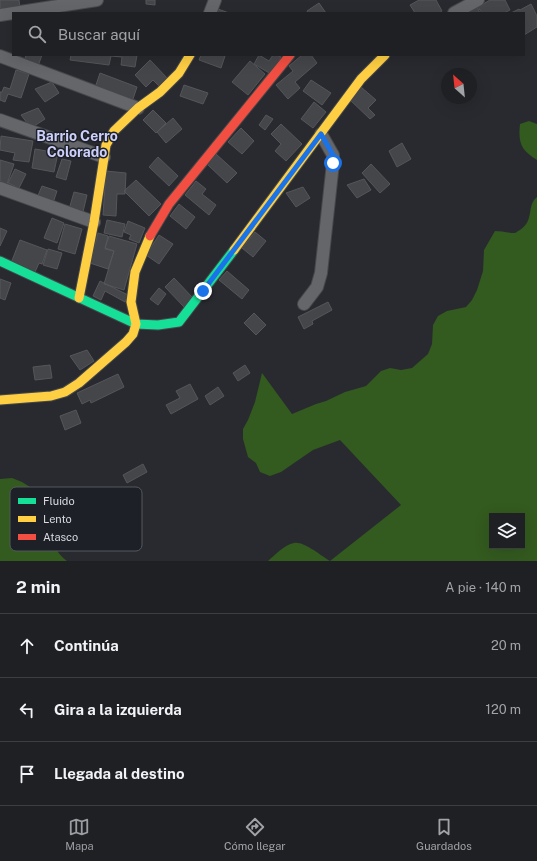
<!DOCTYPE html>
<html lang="es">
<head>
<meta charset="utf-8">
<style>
  :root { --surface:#1f2023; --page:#2c2d30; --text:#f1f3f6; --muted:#a1a3a6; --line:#3c3e41; --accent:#9b9da3 }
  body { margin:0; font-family:"Public Sans",sans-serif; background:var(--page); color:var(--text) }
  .controls { position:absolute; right:12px; bottom:12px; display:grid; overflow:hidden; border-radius:0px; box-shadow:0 4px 16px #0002 }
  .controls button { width:36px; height:36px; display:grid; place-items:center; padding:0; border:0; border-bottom:1px solid var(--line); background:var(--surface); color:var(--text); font:20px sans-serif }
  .compass { position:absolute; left:441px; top:68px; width:36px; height:36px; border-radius:50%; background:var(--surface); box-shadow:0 4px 16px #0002; rotate:333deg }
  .stop { position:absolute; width:12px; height:12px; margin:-9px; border:3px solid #1a73e8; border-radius:50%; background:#fff }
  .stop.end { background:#1a73e8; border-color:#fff; box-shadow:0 1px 4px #0008 }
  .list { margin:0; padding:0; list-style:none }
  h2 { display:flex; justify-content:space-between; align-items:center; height:52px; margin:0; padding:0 16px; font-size:17px }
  h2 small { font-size:13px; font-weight:400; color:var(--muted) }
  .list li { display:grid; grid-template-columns:26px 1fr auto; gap:12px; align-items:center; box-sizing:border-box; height:64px; padding:0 16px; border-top:1px solid var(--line) }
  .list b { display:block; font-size:15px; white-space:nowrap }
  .list em { font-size:13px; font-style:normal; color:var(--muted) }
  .icon { flex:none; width:22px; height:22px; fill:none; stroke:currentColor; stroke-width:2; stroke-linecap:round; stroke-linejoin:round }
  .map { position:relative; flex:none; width:537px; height:561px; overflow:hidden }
  .search { position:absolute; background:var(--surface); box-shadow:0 4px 16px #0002; left:12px; right:12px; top:12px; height:44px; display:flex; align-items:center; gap:10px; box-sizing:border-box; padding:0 14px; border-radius:0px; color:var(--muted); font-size:15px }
  .sheet { height:244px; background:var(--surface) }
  nav { display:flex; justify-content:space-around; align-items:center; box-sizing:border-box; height:56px; border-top:1px solid var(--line); background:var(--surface); font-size:11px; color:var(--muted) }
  nav a { display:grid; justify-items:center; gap:2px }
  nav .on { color:var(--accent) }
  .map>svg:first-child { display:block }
</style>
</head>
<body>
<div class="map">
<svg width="537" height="561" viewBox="0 0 537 561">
  <rect width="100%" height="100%" fill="#292a2f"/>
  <path fill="#335a1f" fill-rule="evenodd" d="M529,121L537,124V160C521,150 518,143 520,124Z
    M537,197V561H268C275,555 284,545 294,543C304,541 321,556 330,561L401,505L340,440L313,450L281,472L270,476L260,472L256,463L248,457L243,439V429L248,420L255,402L262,373L292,414L316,404L326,401L345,392L366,386L381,371L390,368L401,370L412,368L428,354L432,344L433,325L438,316L447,311L466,307L472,300L477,290L483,271L484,250L495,231C501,231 509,233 515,233C517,232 518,231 520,230C535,220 526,206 537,197ZM492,516H522V546H492Z
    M12,478L22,482L30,487L51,490L70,498C72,516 66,519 53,530C52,543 56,553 67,561H0V479Z"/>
  <path fill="#45464a" stroke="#55565a" d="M0,0H19L20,9L0,12Z
    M146,0H155V5L146,4Z
    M419,0H436L442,11L439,13H415L410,5Z
    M490,0H505L510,10L504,13H482L478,7Z
    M319,3L326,13H308L307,11Z
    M531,4L537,16V27L524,35V13H511L519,9L520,10Z
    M477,7L480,13H467Z
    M218,9L229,13H216Z
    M26,55H42L38,66L24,62Z
    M71,55H137L135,67L121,65L122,57L111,56L109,65L70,60Z
    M201,55H222L225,56L221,68L199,60Z
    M259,55L269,61L273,55H277L281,57L271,74L254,64Z
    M302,55H311L317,63L295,82L300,88L288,99L276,85L293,71L289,66Z
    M150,60L168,79L160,87L153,80L146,87L135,75Z
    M250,61L265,74L248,95L232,82Z
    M16,70L29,74L21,98L8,94L5,102L0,100V92H2L4,87L10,89Z
    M100,73L137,87L132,102L95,88Z
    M311,80L331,93L322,105L303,91Z
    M52,82L59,93L45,102L35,89Z
    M184,85L208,93L203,104L180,96Z
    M361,87L376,100L368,108L375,115L370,119L349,99Z
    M314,102L326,112L313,128L301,119Z
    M38,108L45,119L31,128L21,115Z
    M153,110L166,123L156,133L143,120Z
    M266,115L273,119L265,130L259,125Z
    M173,118L182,129L166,143L157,132Z
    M281,124L302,144L286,161L275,151L281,144L271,134Z
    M241,128L254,141L242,154L228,142Z
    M1,136L33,141L29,162L13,160L15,153L0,150Z
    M402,143L411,159L397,167L389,151Z
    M35,149L58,153L54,172L32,168Z
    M216,154L237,173L227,183L207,164Z
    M158,157L178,176L169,186L149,167Z
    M62,159L71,161L66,180L56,177Z
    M0,160L14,164L7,184L0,181Z
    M371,164L390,184L380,193L362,173Z
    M15,169L26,174L19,188L8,183Z
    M106,171L126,173L125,194H117L116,216L103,215Z
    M364,179L371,190L357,198L347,185Z
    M136,180L161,204L149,216L124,191Z
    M196,181L206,189L202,194L216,205L209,215L185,195Z
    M42,186L57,191L53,203L37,198Z
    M303,187L310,198L296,207L286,193Z
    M74,192L87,195L82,216L68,213Z
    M179,204L195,217L186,229L170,216Z
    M52,218L64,223L57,243L44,238Z
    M107,220L125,224L122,237L104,233Z
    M128,221L145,228L139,243L129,239L131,235L124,232Z
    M65,224L82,229L75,254L58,249Z
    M0,228L7,231L0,246Z
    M255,232L266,241L253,257L242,248Z
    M98,233L108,236L105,249L114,251L108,269L90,263Z
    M159,235L173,244L159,264L146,255Z
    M109,236L137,244L124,290L104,284L114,251L105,248Z
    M20,240L47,250L42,264L39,263L35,272L11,263Z
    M48,249L62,253L57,269L43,265Z
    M227,271L249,290L242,299L219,280Z
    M174,278L193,298L184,307L165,287Z
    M0,279L11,283L5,300L0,298Z
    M100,281L128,295L125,302L105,291L101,300L93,296Z
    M159,288L166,294L158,305L150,299Z
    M328,302L332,310L312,321L313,324L304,329L298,317Z
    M254,313L266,325L256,335L244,323Z
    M87,350L94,361L80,370L70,356Z
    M50,365L52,378L35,380L33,367Z
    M245,365L250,373L238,381L233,373Z
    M118,374L124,387L91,403L90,400L82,404L77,393Z
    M190,384L198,399L171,414L166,405L180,398L176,391Z
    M218,387L224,396L210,405L205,396Z
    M76,410L81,423L65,430L60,416Z
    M143,464L147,472L127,483L123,475Z"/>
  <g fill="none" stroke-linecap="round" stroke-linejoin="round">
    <defs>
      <path id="street" d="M210,13L215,0
        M454,13L478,0
        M0,15L97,0
        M0,56L138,108
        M0,120L104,157
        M0,188L94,222
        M304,304L317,287L321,273L333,163V155L321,134"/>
      <path id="fast" d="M0,261L136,324L158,325L179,322L234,250"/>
      <path id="slow" d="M234,250L361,79L385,55
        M79,298L94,222L106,145L114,131L138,108L160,92L179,73L190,55
        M0,400L51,396L65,392L79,383L126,342L133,334L136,324L131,302L135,272L150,236"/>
      <path id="jam" d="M150,236L169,204L290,55"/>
    </defs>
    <use href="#street" stroke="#46484b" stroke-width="14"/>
    <use href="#fast" stroke="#46484b" stroke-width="11"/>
    <use href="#slow" stroke="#46484b" stroke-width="11"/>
    <use href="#jam" stroke="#46484b" stroke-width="11"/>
    <use href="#street" stroke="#64666a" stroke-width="12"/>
    <use href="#fast" stroke="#16e098" stroke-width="9"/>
    <use href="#slow" stroke="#ffcf43" stroke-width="9"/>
    <use href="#jam" stroke="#f24e42" stroke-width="9"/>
  </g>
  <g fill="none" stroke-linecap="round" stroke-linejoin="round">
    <path stroke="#1a73e8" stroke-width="5" d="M203,291L321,134L333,155V163"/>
  </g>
  <g text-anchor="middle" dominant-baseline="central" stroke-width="3" stroke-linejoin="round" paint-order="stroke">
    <g font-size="14" font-weight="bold" fill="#ced0fc" stroke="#1d2027">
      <text x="77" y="136">Barrio Cerro<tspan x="77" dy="16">Colorado</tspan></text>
    </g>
  </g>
  <rect x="10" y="487" width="132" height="64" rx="6" fill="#1d2027" stroke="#55585f" stroke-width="1"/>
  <rect x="18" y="498" width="18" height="6" fill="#16e098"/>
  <rect x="18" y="516" width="18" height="6" fill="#ffcf43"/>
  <rect x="18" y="534" width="18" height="6" fill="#f24e42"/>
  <g font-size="11" fill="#d9dbe1">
    <text x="43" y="505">Fluido</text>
    <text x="43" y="523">Lento</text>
    <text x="43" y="541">Atasco</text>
  </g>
</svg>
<div class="controls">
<button><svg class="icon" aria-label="layers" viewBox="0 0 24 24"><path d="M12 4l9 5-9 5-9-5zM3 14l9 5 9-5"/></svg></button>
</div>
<svg class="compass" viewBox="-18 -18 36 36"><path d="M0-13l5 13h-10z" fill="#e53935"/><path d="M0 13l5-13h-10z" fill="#a1a3a6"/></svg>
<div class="stop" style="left:333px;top:163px"></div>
<div class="stop end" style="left:203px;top:291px"></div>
<div class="search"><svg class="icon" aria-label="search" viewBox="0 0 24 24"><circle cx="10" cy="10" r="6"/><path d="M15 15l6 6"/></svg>Buscar aquí</div>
</div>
<section class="sheet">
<h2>2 min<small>A pie · 140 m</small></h2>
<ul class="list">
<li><svg class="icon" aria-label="ahead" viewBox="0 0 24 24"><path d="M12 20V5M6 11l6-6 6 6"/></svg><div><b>Continúa</b></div><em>20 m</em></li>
<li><svg class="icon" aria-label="left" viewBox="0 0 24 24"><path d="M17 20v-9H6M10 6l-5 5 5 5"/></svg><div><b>Gira a la izquierda</b></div><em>120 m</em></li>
<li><svg class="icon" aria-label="arrive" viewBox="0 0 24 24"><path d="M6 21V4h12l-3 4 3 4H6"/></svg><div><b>Llegada al destino</b></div></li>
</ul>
</section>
<nav>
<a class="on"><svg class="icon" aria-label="map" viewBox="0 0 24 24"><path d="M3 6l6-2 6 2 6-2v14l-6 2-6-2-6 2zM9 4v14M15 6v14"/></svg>Mapa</a>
<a><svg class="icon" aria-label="directions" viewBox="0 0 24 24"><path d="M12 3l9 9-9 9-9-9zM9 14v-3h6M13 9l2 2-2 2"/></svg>Cómo llegar</a>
<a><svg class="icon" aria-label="saved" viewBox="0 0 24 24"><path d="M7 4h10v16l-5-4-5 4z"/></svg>Guardados</a>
</nav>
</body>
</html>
